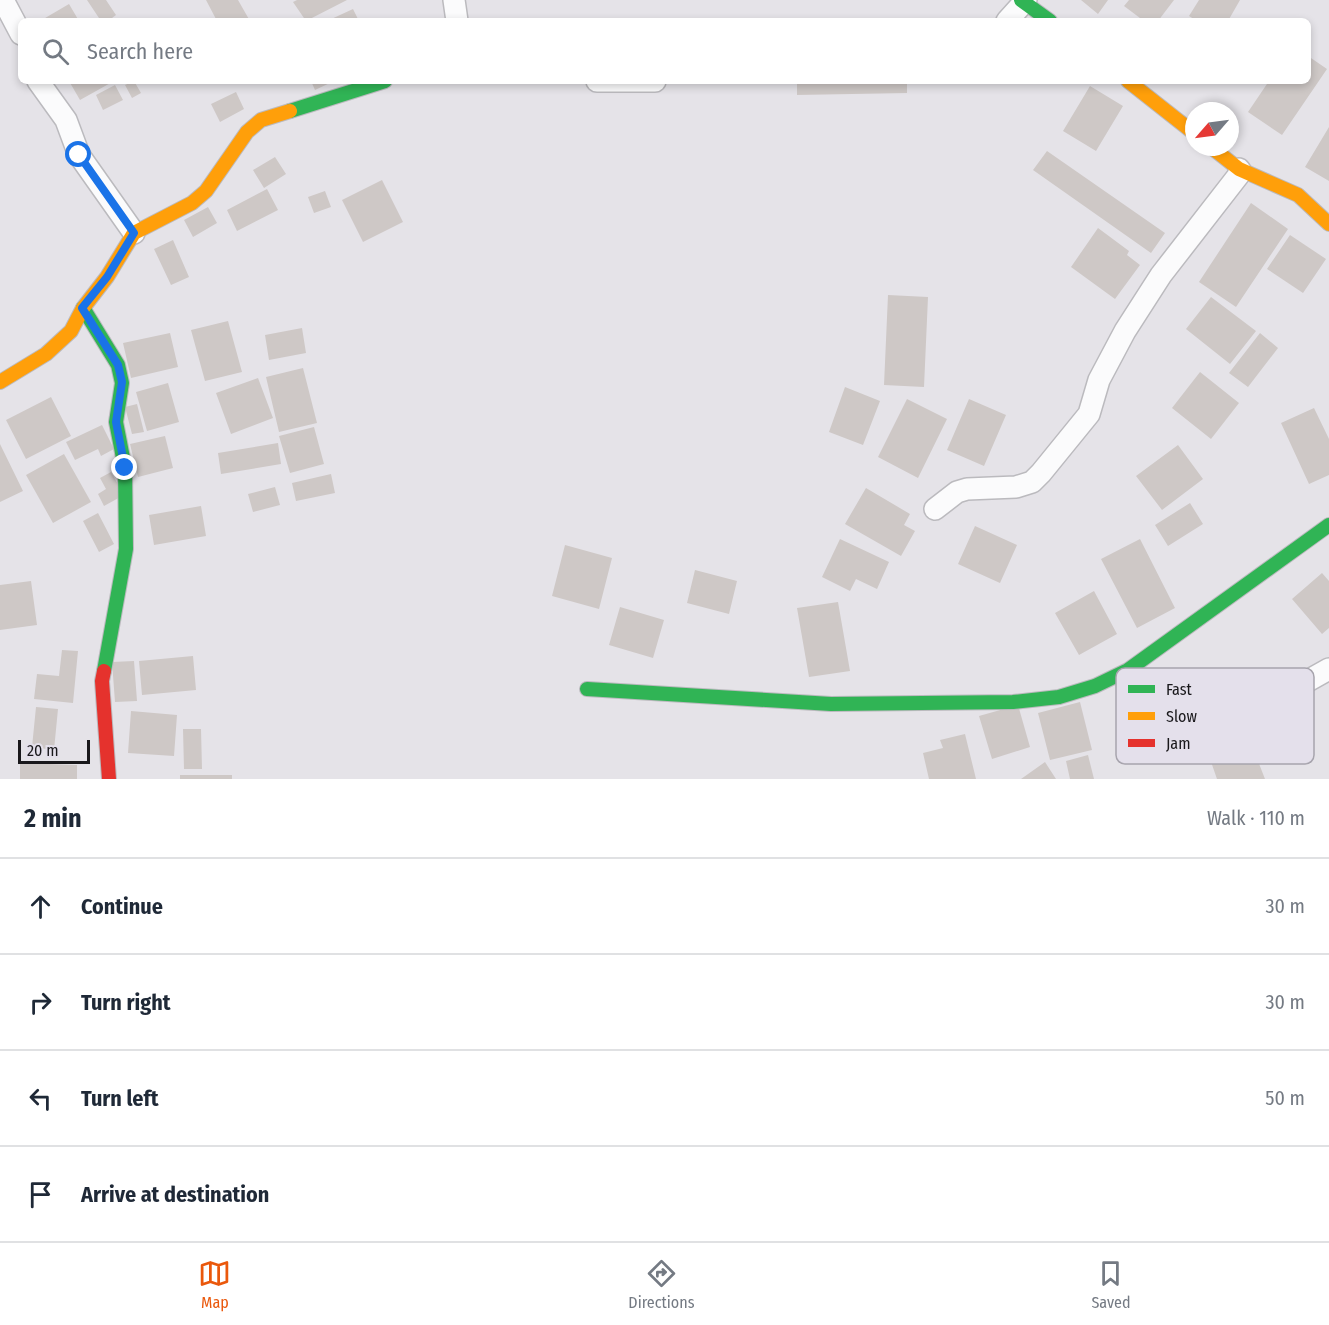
<!DOCTYPE html>
<html lang="en">
<head>
<meta charset="utf-8">
<style>
  :root { --surface:#fff; --page:#f6f6f7; --text:#1f2937; --muted:#747a83; --line:#e0e1e3; --accent:#ea580c }
  body { margin:0; font-family:"Fira Sans Condensed",sans-serif; background:var(--page); color:var(--text) }
  .compass { position:absolute; left:1185px; top:102px; width:54px; height:54px; border-radius:50%; background:var(--surface); box-shadow:0 3px 9px #0003; rotate:242deg }
  .scale { position:absolute; left:18px; bottom:15px; width:72px; box-sizing:border-box; padding-left:6px; border:3px solid #19181b; border-top:0; font-size:16px; line-height:21px; white-space:nowrap; color:#19181b; -webkit-text-stroke:4px #e4e0eb; paint-order:stroke }
  .stop { position:absolute; width:18px; height:18px; margin:-14px; border:4px solid #1a73e8; border-radius:50%; background:#fff }
  .stop.end { background:#1a73e8; border-color:#fff; box-shadow:0 2px 6px #0008 }
  .list { margin:0; padding:0; list-style:none }
  h2 { display:flex; justify-content:space-between; align-items:center; height:78px; margin:0; padding:0 24px; font-size:26px }
  h2 small { font-size:20px; font-weight:400; color:var(--muted) }
  .list li { display:grid; grid-template-columns:39px 1fr auto; gap:18px; align-items:center; box-sizing:border-box; height:96px; padding:0 24px; border-top:2px solid var(--line) }
  .list b { display:block; font-size:22px; white-space:nowrap }
  .list em { font-size:20px; font-style:normal; color:var(--muted) }
  .icon { flex:none; width:33px; height:33px; fill:none; stroke:currentColor; stroke-width:2; stroke-linecap:round; stroke-linejoin:round }
  .map { position:relative; flex:none; width:1329px; height:779px; overflow:hidden }
  .search { position:absolute; background:var(--surface); box-shadow:0 3px 9px #0003; left:18px; right:18px; top:18px; height:66px; display:flex; align-items:center; gap:15px; box-sizing:border-box; padding:0 21px; border-radius:9px; color:var(--muted); font-size:22px }
  .sheet { height:462px; background:var(--surface) }
  nav { display:flex; justify-content:space-around; align-items:center; box-sizing:border-box; height:84px; border-top:2px solid var(--line); background:var(--surface); font-size:16px; color:var(--muted) }
  nav a { display:grid; justify-items:center; gap:3px }
  nav .on { color:var(--accent) }
  .map>svg:first-child { display:block }
</style>
</head>
<body>
<div class="map">
<svg width="1329" height="779" viewBox="0 0 1329 779">
  <rect width="100%" height="100%" fill="#e5e3e8"/>
  <path fill="#cec8c6" d="M87,0H106L116,15L108,21H101Z
    M206,0H238L250,21H217Z
    M297,0H347L306,21L293,2Z
    M1081,0H1108L1098,14Z
    M1129,0H1174L1158,21H1144L1124,6Z
    M1199,0H1240L1228,21H1197L1189,16Z
    M69,4L79,21H40Z
    M353,9L359,21H327Z
    M1308,56L1327,69L1282,135L1248,112L1269,81H1308Z
    M69,81H114L80,100Z
    M134,81L141,93L132,98L125,85Z
    M311,81H334L315,90Z
    M797,81H907V93L797,95Z
    M115,85L123,100L103,110L96,95Z
    M1090,86L1123,106L1096,151L1063,131Z
    M236,92L244,109L220,122L211,104Z
    M1329,127V181L1305,167Z
    M1047,151L1165,233L1151,253L1033,170Z
    M275,157L286,174L264,188L253,170Z
    M382,180L403,222L363,242L342,200Z
    M267,189L278,210L237,231L227,210Z
    M325,191L331,207L314,213L308,197Z
    M1251,203L1288,229L1236,307L1199,282Z
    M208,207L217,223L193,237L184,220Z
    M1098,228L1129,251L1127,255L1140,265L1115,299L1071,267Z
    M1290,235L1326,259L1303,293L1267,269Z
    M173,240L189,277L171,285L154,249Z
    M888,295L928,297L924,387L884,385Z
    M1211,297L1256,331L1230,364L1186,329Z
    M228,321L242,372L205,381L191,330Z
    M302,328L306,353L269,360L265,335Z
    M170,333L178,367L131,378L123,343Z
    M1260,333L1278,348L1248,387L1229,373Z
    M303,368L317,423L279,432L266,377Z
    M1200,372L1239,403L1211,439L1172,408Z
    M258,378L273,418L231,434L216,393Z
    M168,383L179,422L147,431L136,392Z
    M845,387L880,401L863,445L829,432Z
    M51,397L71,436L26,459L6,420Z
    M907,399L947,419L918,478L878,457Z
    M969,399L1006,415L984,466L947,450Z
    M137,404L144,432L132,434L125,407Z
    M1314,408L1329,439V475L1309,484L1281,423Z
    M102,425L114,449L101,456L98,449L75,460L66,442Z
    M314,427L324,464L290,473L279,436Z
    M165,436L173,468L138,477L130,444Z
    M278,443L281,464L221,474L218,453Z
    M0,444L23,491L0,502Z
    M1178,445L1203,479L1162,510L1136,476Z
    M64,454L91,502L53,523L26,475Z
    M111,472L124,495L104,506L98,494L106,489L100,478Z
    M331,474L335,493L296,501L292,483Z
    M275,487L280,505L253,512L248,494Z
    M866,488L910,514L904,525L915,531L901,556L845,524Z
    M1190,503L1203,524L1168,546L1155,525Z
    M201,506L206,536L154,545L149,515Z
    M98,513L114,544L99,552L83,521Z
    M975,526L1017,545L1000,583L958,564Z
    M840,539L889,562L877,589L856,579L850,591L822,577Z
    M1140,539L1175,608L1137,628L1101,559Z
    M565,545L612,558L599,609L552,596Z
    M695,570L737,581L729,614L687,603Z
    M1322,573L1329,581V628L1322,634L1292,599Z
    M31,581L37,625L0,630V585Z
    M1094,591L1117,634L1079,655L1055,613Z
    M838,602L850,671L809,677L797,608Z
    M620,607L664,620L653,658L609,645Z
    M62,650L78,651L73,703L34,699L37,674L59,676Z
    M193,656L196,690L142,695L139,661Z
    M134,661L137,701L115,702L112,662Z
    M1080,702L1092,750L1050,760L1038,713Z
    M1018,705L1030,747L992,759L979,716Z
    M36,707L58,709L54,750L32,747Z
    M131,711L177,715L174,756L128,753Z
    M183,729H201L202,769H184Z
    M965,734L976,779H929L923,753L943,748L940,740Z
    M1249,738L1265,779H1217L1208,753Z
    M1088,755L1094,779H1070L1066,761Z
    M1045,762L1056,779H1021Z
    M20,763L77,765V779H20Z
    M180,775H232V779H180Z"/>
  <g fill="none" stroke-linecap="round" stroke-linejoin="round">
    <defs>
      <path id="street" d="M3,0L21,34
        M454,0L457,21
        M1007,21L1026,0
        M38,81L66,120L79,155L134,233
        M597,81H655
        M935,509L957,492L967,489L1016,487L1032,482L1041,473L1089,414L1099,380L1125,331L1161,275L1241,172L1239,169
        M1247,715L1329,669"/>
      <path id="fast" d="M1021,0L1050,21
        M290,111L385,81
        M83,308L118,365L122,383L116,422L125,468L126,549L104,671
        M587,689L831,704L1013,702L1059,697L1095,686L1128,670L1329,525"/>
      <path id="slow" d="M1128,81L1194,133
        M1211,147L1239,169L1298,195L1329,224
        M0,382L46,354L71,331L83,308L107,277L134,233L192,203L206,191L247,132L261,120L290,111"/>
      <path id="jam" d="M104,671L102,681L109,779"/>
    </defs>
    <use href="#street" stroke="#bbbabe" stroke-width="24"/>
    <use href="#fast" stroke="#bbbabe" stroke-width="16"/>
    <use href="#slow" stroke="#bbbabe" stroke-width="16"/>
    <use href="#jam" stroke="#bbbabe" stroke-width="16"/>
    <use href="#street" stroke="#fbfbfc" stroke-width="21"/>
    <use href="#fast" stroke="#30b455" stroke-width="14"/>
    <use href="#slow" stroke="#ff9f0a" stroke-width="14"/>
    <use href="#jam" stroke="#e5322d" stroke-width="14"/>
  </g>
  <g fill="none" stroke-linecap="round" stroke-linejoin="round">
    <path stroke="#1a73e8" stroke-width="8" d="M79,155L134,233L107,277L82,308L118,365L122,382L116,422L125,468"/>
  </g>
  <rect x="1116" y="668" width="198" height="96" rx="9" fill="#e4e0eb" stroke="#a7a4ad" stroke-width="1.5"/>
  <rect x="1128" y="685" width="27" height="8" fill="#30b455"/>
  <rect x="1128" y="712" width="27" height="8" fill="#ff9f0a"/>
  <rect x="1128" y="739" width="27" height="8" fill="#e5322d"/>
  <g font-size="16" fill="#19181b">
    <text x="1166" y="695">Fast</text>
    <text x="1166" y="722">Slow</text>
    <text x="1166" y="749">Jam</text>
  </g>
</svg>
<svg class="compass" viewBox="-18 -18 36 36"><path d="M0-13l5 13h-10z" fill="#e53935"/><path d="M0 13l5-13h-10z" fill="#747a83"/></svg>
<div class="scale">20 m</div>
<div class="stop" style="left:79px;top:155px"></div>
<div class="stop end" style="left:125px;top:468px"></div>
<div class="search"><svg class="icon" aria-label="search" viewBox="0 0 24 24"><circle cx="10" cy="10" r="6"/><path d="M15 15l6 6"/></svg>Search here</div>
</div>
<section class="sheet">
<h2>2 min<small>Walk · 110 m</small></h2>
<ul class="list">
<li><svg class="icon" aria-label="ahead" viewBox="0 0 24 24"><path d="M12 20V5M6 11l6-6 6 6"/></svg><div><b>Continue</b></div><em>30 m</em></li>
<li><svg class="icon" aria-label="right" viewBox="0 0 24 24"><path d="M7 20v-9h11M14 6l5 5-5 5"/></svg><div><b>Turn right</b></div><em>30 m</em></li>
<li><svg class="icon" aria-label="left" viewBox="0 0 24 24"><path d="M17 20v-9H6M10 6l-5 5 5 5"/></svg><div><b>Turn left</b></div><em>50 m</em></li>
<li><svg class="icon" aria-label="arrive" viewBox="0 0 24 24"><path d="M6 21V4h12l-3 4 3 4H6"/></svg><div><b>Arrive at destination</b></div></li>
</ul>
</section>
<nav>
<a class="on"><svg class="icon" aria-label="map" viewBox="0 0 24 24"><path d="M3 6l6-2 6 2 6-2v14l-6 2-6-2-6 2zM9 4v14M15 6v14"/></svg>Map</a>
<a><svg class="icon" aria-label="directions" viewBox="0 0 24 24"><path d="M12 3l9 9-9 9-9-9zM9 14v-3h6M13 9l2 2-2 2"/></svg>Directions</a>
<a><svg class="icon" aria-label="saved" viewBox="0 0 24 24"><path d="M7 4h10v16l-5-4-5 4z"/></svg>Saved</a>
</nav>
</body>
</html>
